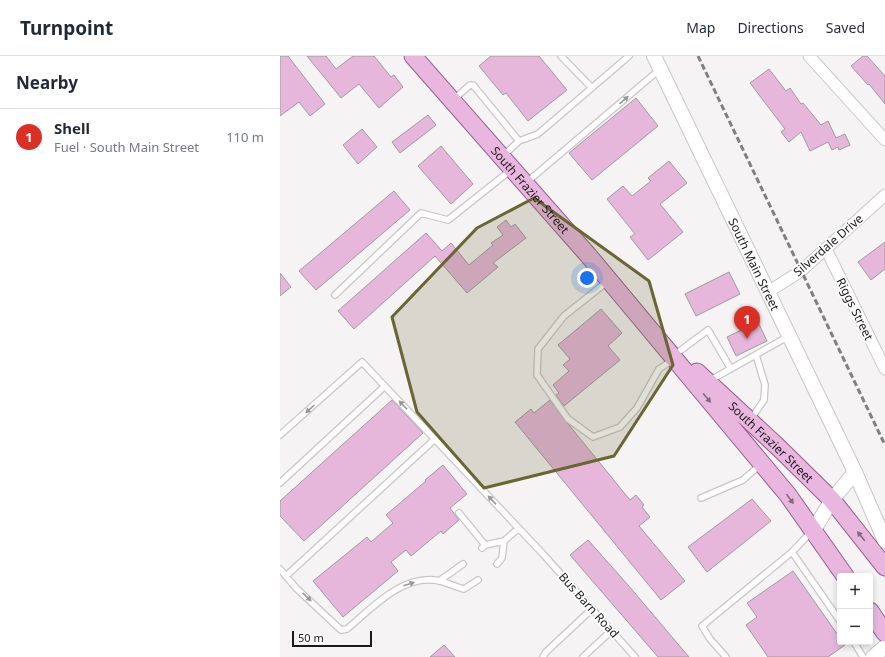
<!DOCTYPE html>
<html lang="en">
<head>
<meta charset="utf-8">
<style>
  :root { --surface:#fff; --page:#f6f6f7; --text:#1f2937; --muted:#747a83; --line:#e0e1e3; --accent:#d93025 }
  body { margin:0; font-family:"Noto Sans",sans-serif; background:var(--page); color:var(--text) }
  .controls { position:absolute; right:12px; bottom:12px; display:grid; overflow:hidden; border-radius:4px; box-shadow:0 2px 6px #0003 }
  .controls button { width:36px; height:36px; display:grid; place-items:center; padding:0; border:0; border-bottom:1px solid var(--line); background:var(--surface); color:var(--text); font:20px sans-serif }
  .scale { position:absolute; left:12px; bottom:10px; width:80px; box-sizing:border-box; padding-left:4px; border:2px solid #1a191a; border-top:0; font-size:11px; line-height:14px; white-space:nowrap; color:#1a191a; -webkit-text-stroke:3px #fff; paint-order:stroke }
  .you { position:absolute; left:307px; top:222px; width:14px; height:14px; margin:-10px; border:3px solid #fff; border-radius:50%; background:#1a73e8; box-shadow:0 0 0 6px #1a73e833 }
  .badge { display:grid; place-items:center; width:26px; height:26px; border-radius:50%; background:var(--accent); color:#fff; font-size:13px; font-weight:700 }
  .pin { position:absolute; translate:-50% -33px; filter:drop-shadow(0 1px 2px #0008) }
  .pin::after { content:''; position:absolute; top:21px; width:14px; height:12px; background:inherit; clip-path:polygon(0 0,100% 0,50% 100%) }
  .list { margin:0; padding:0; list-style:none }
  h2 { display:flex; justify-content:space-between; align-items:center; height:52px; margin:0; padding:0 16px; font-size:17px }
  h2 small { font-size:13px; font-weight:400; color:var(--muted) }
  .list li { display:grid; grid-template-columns:26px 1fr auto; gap:12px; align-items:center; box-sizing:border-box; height:56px; padding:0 16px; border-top:1px solid var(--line) }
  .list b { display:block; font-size:15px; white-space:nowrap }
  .list p { margin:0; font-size:13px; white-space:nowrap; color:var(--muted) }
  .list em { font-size:13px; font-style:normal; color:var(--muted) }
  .map { position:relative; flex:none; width:605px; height:601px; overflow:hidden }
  header { display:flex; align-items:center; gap:24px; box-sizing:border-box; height:56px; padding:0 20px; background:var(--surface); border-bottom:1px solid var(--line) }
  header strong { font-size:19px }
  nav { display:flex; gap:22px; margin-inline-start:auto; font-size:14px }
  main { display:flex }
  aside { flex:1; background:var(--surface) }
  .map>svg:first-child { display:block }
</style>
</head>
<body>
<header>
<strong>Turnpoint</strong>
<nav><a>Map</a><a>Directions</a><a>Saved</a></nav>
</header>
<main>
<aside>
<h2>Nearby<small></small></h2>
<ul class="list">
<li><span class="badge">1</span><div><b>Shell</b><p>Fuel · South Main Street</p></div><em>110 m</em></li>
</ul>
</aside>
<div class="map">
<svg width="605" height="601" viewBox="0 0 605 601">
  <rect width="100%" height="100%" fill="#f6f3f5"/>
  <path fill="#e6b7db" stroke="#9e9b9d" d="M0,0H8L45,48L30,60L19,46L0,60Z
    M27,0H46L56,13L73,0H94L111,21L114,19L123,31L99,52L79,28L61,42Z
    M211,0H259L287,34L248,65L226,37L223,39L199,10Z
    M583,0H587L605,20V48L589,28L588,29L571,10Z
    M489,13L506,35L510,32L521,48L523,47L541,69L548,65L556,82L565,78L570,89L559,94L558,91L552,94L548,86L530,95L521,76L509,86L501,76L505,73L470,27Z
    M356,42L378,70L312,124L289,97Z
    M148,59L156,69L120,97L112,86Z
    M82,73L97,91L78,108L63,89Z
    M161,90L193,128L171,148L138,110Z
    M389,105L407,127L380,148L403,176L368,204L350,181L355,178L327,143L343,130L352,140L371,125L368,122Z
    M114,135L130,154L36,234L19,215Z
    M226,164L231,171L235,168L246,182L213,207L218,211L187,237L155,200L74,273L58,255L146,177L162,195L171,187L189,209L213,189L211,187L223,179L217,171Z
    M605,186V213L591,224L578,206Z
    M449,216L460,238L416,260L405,238Z
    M0,217L11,231L0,240Z
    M321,253L342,277L328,290L340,304L284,350L276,339L279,337L273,329L289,315L283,309L290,303L278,289Z
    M478,266L487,285L456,300L447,281Z
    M112,344L143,377L24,485L0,460V445Z
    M270,344L285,365L289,369L350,444L356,439L364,449L362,451L370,461L359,470L405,525L381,544L235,366L251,353L254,357Z
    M163,409L187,438L170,452L179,464L163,478L161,475L131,500L126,494L111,506L118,515L63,561L33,525L87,481L91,486L113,467L106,459L146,425L145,424Z
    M472,443L491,465L427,516L408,491Z
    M308,484L348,529L409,601H378L290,499Z
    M513,515L560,582V586H563L565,589L548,601H488L466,569L477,561L467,547Z
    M164,589L175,601H150Z"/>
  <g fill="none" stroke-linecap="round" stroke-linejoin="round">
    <defs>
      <path id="service" d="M281,0L312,32
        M173,44L190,29H193L239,85
        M224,99L239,85L258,78L349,0
        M247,126L379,14
        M328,225L284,260L258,293L257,319L288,363L313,381L340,371L357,352L379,313L393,304
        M55,239L141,157L168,164L231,114
        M397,297L428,274L451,313
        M429,325L509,280
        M471,363L484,344L485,329L476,299
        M0,379L82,306L263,498L355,601
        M0,427L105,330
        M421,442L463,424L480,409
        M179,457L205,489
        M532,475L512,496L560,565
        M202,492L205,489L224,485
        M217,508L222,502L224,485L239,472
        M0,513L16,532L61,574L67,573C92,552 123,517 160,525C168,527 176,531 184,533L198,524
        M6,520L155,383
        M159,525L183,508
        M574,586L583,601
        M263,601L266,596L312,553
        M303,601L331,575
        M446,601L430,583L422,570L512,496"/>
      <path id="minor" d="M529,0L605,84
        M546,193L605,313
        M488,236L521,215L605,139"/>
      <g id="tertiary">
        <path id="s1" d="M374,0L575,416L552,444L533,475"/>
        <path d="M575,416L605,485"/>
        <path d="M593,601L605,591"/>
      </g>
      <g id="primary">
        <path id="s2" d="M133,0L308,199L508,439L565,520"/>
        <path id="s3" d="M417,316L498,391L552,444L605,511"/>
        <path d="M590,555L605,577"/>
      </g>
    </defs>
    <use href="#service" stroke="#c9c6c8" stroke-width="8"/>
    <use href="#minor" stroke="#c9c6c8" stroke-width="13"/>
    <use href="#tertiary" stroke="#c9c6c8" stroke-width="16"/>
    <use href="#primary" stroke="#96608b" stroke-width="19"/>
    <use href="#service" stroke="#fff" stroke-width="5.5"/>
    <use href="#minor" stroke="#fff" stroke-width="11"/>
    <use href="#tertiary" stroke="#fff" stroke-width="14"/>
    <use href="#primary" stroke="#e8b6de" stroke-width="17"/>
    <path stroke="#817f80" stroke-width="3" stroke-dasharray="6 3" stroke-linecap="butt" d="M418,0L605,389"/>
  </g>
  <defs><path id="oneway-solid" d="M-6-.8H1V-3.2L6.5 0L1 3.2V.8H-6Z"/></defs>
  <g fill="#989898">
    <use href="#oneway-solid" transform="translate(344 44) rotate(-41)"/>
    <use href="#oneway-solid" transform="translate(123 349) rotate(-133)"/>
    <use href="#oneway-solid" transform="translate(30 353) rotate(138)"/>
    <use href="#oneway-solid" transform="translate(212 444) rotate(-133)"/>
    <use href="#oneway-solid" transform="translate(129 528) rotate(-18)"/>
    <use href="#oneway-solid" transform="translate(27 541) rotate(43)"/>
  </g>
  <g fill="#81687c">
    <use href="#oneway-solid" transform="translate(427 342) rotate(50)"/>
    <use href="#oneway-solid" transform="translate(510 443) rotate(54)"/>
    <use href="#oneway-solid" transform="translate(581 480) rotate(-129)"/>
  </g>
  <path fill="#696633" fill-opacity="0.2" stroke="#696633" stroke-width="3" stroke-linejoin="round" d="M254,142L369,225L393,309L334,400L204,432L137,356L112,261L197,172Z"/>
  <g text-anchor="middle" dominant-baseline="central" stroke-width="3.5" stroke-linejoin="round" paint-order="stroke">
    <g font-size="12" fill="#1a191a" stroke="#fff">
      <text stroke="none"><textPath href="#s2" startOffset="178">South Frazier Street</textPath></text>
      <text transform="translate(548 189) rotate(-41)">Silverdale Drive</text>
      <text stroke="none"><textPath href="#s1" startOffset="231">South Main Street</textPath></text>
      <text transform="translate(575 253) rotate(64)">Riggs Street</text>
      <text stroke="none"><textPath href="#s3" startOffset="102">South Frazier Street</textPath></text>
      <text transform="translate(309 549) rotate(48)">Bus Barn Road</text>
    </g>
  </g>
</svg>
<div class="controls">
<button>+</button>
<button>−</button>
</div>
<div class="scale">50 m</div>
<div class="you"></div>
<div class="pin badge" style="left:467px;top:283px">1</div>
</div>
</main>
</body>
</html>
